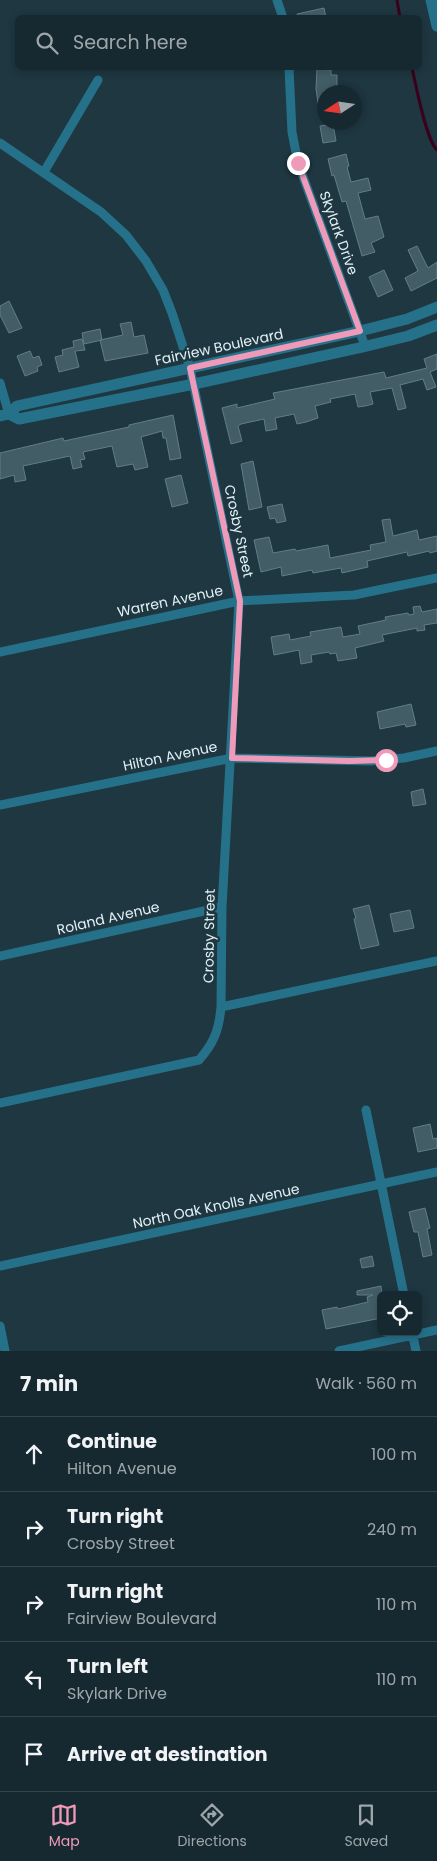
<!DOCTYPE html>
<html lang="en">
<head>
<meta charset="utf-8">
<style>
  :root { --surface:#162930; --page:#23353c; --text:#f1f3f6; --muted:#9ea6ab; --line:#35454c; --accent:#ef9ab8 }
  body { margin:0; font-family:Poppins,sans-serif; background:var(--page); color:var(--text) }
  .controls { position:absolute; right:15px; bottom:15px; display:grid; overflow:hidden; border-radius:8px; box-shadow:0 2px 8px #0003 }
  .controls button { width:45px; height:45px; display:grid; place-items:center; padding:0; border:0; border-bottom:1px solid var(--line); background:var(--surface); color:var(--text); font:25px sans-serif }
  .compass { position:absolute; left:317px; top:85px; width:45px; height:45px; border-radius:50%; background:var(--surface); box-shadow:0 2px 8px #0003; rotate:258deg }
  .stop { position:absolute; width:15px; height:15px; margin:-11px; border:4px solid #ef9ab8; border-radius:50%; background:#fff }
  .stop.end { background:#ef9ab8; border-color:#fff; box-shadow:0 1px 5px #0008 }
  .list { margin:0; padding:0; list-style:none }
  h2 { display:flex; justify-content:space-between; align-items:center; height:65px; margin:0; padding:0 20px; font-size:21px }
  h2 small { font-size:16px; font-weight:400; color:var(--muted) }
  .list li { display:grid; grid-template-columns:32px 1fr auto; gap:15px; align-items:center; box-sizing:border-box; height:75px; padding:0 20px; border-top:1px solid var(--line) }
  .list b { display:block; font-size:19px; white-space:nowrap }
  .list p { margin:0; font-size:16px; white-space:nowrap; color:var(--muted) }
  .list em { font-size:16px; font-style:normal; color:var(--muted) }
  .icon { flex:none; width:28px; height:28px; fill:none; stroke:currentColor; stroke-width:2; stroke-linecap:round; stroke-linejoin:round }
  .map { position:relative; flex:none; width:437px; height:1351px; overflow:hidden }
  .search { position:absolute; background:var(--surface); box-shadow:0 2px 8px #0003; left:15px; right:15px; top:15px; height:55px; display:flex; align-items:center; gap:12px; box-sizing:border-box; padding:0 18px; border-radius:8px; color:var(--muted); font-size:19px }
  .sheet { height:440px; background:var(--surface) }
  nav { display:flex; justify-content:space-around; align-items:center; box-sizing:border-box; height:70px; border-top:1px solid var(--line); background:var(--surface); font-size:14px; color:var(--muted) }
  nav a { display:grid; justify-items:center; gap:2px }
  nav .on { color:var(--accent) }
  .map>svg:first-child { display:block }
</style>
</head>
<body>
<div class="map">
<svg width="437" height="1351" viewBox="0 0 437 1351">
  <rect width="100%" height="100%" fill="#1e3740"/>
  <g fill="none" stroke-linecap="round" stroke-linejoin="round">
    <path stroke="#3a001c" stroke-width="3" d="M397,0L400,18
      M412,68C416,85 426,140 437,150"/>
  </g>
  <path fill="#435d67" stroke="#627d88" d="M324,8L326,18H298L297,14Z
    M317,69L331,70V75H337V87H330V91H324V110H319L316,89Z
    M333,124L336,141L323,143L320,126Z
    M346,154L349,166L347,167L351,182L368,178L371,190L358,193L365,219L378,216L384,237L371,243L375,252L362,256L346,201L342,202L334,175L332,176L328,159Z
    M417,246L428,268L437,262V278L411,291L405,278L418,271L408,250Z
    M384,270L393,290L378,297L369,277Z
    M9,301L22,328L9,333L0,315V306Z
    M131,322L134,337L144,335L148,353L105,361L100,340L123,335L120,324Z
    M100,329L102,340L84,344L82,333Z
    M82,339L85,350L75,351L79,367L59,372L55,357L63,355L62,350L74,347L73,341Z
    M30,351L33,358L39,356L42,365L37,367L38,371L25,376L17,356Z
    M437,354V369L430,372L436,387L427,390L423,379L400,385L406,408L398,410L392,388L370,392L373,404L365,406L358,407L355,394L330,399L331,402L315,406L318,418L306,422L297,424L294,414L275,418L277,429L266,431L264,419L241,424L238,426L242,441L231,444L222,408L237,404V408L275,399L273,393L384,372L386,378L427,368L424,359Z
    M173,415L181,458L170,460L166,438H163L162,431L141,437L148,467L135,470L133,464L117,467L112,446L83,452L85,459L80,460L82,467L73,469L70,456L23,466L26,480L15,482L14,475L0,479V453L63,438L64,441L129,427V425Z
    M253,461L262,507L249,510L241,464Z
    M181,475L188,503L172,507L165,479Z
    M282,504L286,521L277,523L275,518L270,519L267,507Z
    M390,519L393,536L417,530L419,540L437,536V551L430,553L429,551L408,556L407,552L367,561L368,567L342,573L341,568L313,573L312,570L282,576L281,567L261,572L254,540L269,537L273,553L295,549L296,551L328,545L330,558L371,550L370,545L386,542L382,520Z
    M420,606L422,612L437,609V623L424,625L425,630L417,631V628L382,635L384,641L355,648L357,658L338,661L336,653L330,654L329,652L311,655L312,662L301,664L299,650L274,655L271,637L289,634L290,640L311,636L310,632L341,627L343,637L360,634L358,626L386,620L385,617L408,613L409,615L414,614L413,607Z
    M411,704L416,725L406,727L405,724L380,729L377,712Z
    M423,789L426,804L413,806L411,792Z
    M369,905L379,945L361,949L354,919L356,918L353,909Z
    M410,910L414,928L394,932L390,914Z
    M430,1124L433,1139L437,1138V1148L418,1152L413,1128Z
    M425,1208L430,1228L427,1229L432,1255L423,1257L418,1232H414L409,1212Z
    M372,1256L374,1266L362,1268L360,1259Z
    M381,1286L382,1295H381V1318L326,1329L322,1310L337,1307L338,1309L368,1302L367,1297L373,1295H357V1291Z"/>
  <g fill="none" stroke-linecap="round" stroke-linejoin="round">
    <path stroke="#26718a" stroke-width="9" d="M277,0L283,18
      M289,68L292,132L298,163L365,346
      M0,143L101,212L126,235L146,261L163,290L172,313L190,368L239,601L222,907L221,1007C219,1030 214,1043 199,1060L0,1103
      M44,172L98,80
      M0,383L9,414
      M0,652L239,601L354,595L437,578
      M0,805L232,758L371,761L404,758L437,751
      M0,956L222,907
      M221,1007L437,961
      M366,1110L404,1295
      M0,1266L437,1172
      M0,1326L5,1351
      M412,1332L416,1351
      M339,1351L437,1330"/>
    <path stroke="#26718a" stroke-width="11" d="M431,0L437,26
      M9,414L19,419L194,384L363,347L408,336L437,325
      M0,416L9,414L17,406L360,331L407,319L437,307"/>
  </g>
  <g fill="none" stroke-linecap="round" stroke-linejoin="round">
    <path stroke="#ef9ab8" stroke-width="6" d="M298,163L360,331L190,368L240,601L232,758L349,761L386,760"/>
  </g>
  <g text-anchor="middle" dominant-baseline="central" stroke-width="5" stroke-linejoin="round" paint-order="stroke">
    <g font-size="14" fill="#e1f0f6" stroke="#1e3740">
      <text transform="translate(339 233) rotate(70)">Skylark Drive</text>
      <text transform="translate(219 347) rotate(-12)">Fairview Boulevard</text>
      <text transform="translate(239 531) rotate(78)">Crosby Street</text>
      <text transform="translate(170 601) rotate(-12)">Warren Avenue</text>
      <text transform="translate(170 756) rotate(-12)">Hilton Avenue</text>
      <text transform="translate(108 918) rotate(-13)">Roland Avenue</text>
      <text transform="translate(209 936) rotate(-89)">Crosby Street</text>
      <text transform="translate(216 1206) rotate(-12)">North Oak Knolls Avenue</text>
    </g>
  </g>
</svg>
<div class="controls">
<button><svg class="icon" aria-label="locate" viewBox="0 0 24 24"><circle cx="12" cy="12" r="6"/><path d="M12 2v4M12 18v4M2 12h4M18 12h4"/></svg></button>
</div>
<svg class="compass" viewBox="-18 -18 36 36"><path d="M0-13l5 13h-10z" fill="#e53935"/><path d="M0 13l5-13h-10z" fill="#9ea6ab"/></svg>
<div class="stop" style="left:386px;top:760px"></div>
<div class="stop end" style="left:298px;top:163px"></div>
<div class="search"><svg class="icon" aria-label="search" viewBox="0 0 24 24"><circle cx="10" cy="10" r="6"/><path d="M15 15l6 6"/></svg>Search here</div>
</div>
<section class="sheet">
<h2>7 min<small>Walk · 560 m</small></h2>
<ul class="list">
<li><svg class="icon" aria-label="ahead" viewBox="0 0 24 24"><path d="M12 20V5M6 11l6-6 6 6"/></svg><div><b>Continue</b><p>Hilton Avenue</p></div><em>100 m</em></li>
<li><svg class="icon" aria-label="right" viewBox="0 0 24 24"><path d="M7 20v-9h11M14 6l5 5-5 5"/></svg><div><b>Turn right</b><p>Crosby Street</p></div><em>240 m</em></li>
<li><svg class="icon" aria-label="right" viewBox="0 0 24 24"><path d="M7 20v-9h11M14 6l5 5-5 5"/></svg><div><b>Turn right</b><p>Fairview Boulevard</p></div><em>110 m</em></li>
<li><svg class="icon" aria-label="left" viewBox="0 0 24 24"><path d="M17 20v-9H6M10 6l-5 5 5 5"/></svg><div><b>Turn left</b><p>Skylark Drive</p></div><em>110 m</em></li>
<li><svg class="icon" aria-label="arrive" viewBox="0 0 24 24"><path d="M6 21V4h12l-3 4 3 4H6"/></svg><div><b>Arrive at destination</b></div></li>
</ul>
</section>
<nav>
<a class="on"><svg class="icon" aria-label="map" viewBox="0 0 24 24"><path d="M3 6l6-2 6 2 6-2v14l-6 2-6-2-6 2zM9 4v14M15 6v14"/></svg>Map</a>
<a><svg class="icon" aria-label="directions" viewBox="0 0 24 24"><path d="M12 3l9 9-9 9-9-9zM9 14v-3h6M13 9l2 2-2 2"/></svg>Directions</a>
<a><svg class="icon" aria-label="saved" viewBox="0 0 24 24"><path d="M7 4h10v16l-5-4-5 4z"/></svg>Saved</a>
</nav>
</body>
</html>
